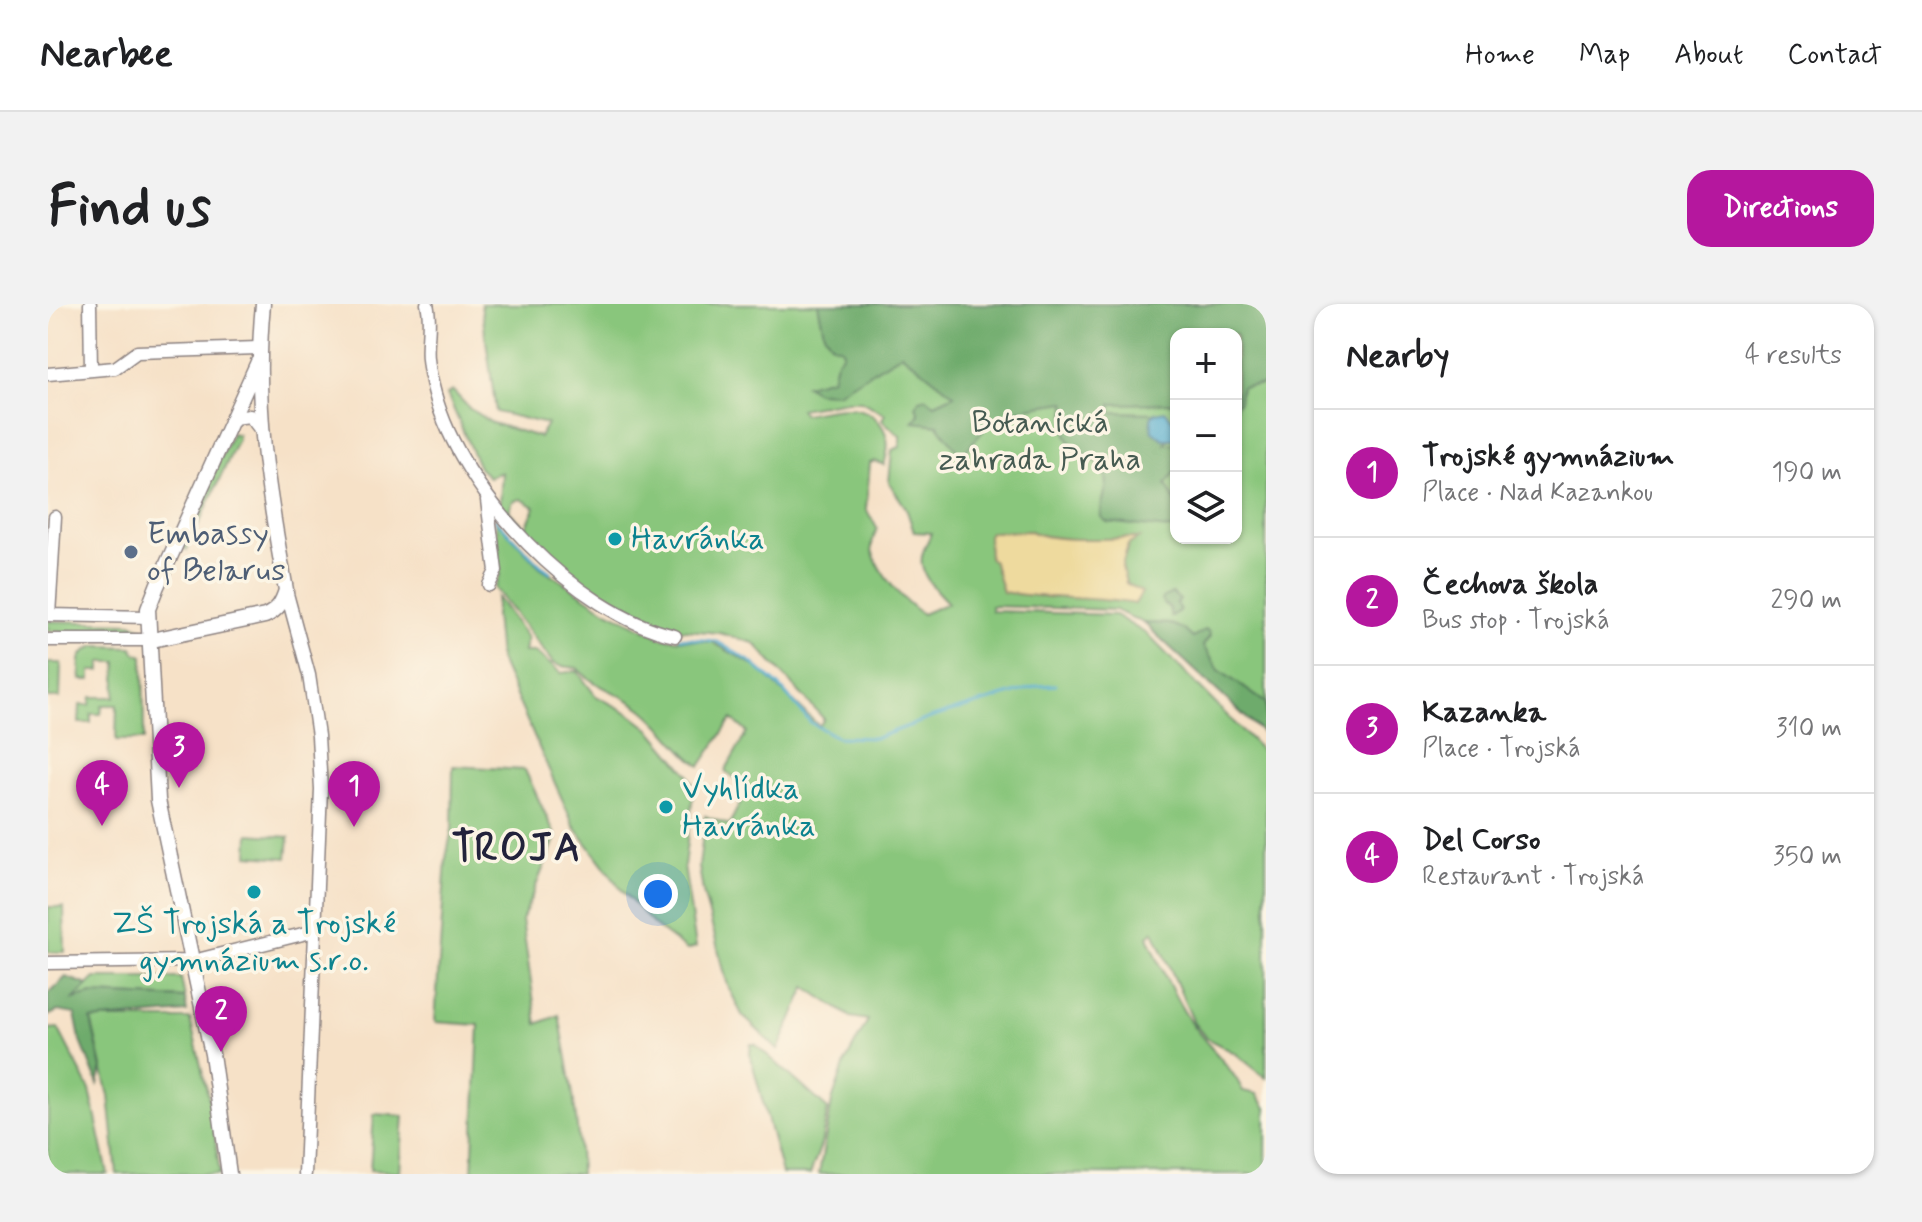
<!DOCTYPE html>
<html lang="en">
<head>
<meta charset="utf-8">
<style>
  :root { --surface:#fff; --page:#f2f2f2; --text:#202124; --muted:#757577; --line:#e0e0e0; --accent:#b5179e }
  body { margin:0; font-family:Mynerve,sans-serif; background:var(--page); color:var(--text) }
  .controls { position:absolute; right:24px; top:24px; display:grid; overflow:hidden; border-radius:16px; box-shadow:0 2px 6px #0004 }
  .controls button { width:72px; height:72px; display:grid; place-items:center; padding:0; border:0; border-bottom:2px solid var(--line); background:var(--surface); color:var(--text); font:40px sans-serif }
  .you { position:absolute; left:610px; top:590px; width:28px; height:28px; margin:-20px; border:6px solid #fff; border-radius:50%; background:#1a73e8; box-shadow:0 0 0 12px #1a73e833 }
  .badge { display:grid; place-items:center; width:52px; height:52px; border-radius:50%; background:var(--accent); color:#fff; font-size:26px; font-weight:700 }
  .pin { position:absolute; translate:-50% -66px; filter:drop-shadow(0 2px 4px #0008) }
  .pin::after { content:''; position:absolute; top:42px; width:28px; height:24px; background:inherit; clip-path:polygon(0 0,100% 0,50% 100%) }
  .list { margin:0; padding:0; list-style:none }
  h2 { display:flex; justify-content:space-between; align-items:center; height:104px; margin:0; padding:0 32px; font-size:34px }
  h2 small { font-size:26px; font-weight:400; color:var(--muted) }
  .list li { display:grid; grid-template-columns:52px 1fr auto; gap:24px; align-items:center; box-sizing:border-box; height:128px; padding:0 32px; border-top:2px solid var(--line) }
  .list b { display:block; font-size:30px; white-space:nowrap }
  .list p { margin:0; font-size:26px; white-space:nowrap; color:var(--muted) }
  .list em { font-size:26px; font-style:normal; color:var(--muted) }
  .icon { flex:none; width:44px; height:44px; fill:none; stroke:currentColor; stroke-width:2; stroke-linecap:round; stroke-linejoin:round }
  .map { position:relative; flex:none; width:1218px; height:870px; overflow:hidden; border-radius:24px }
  header { display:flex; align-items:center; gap:48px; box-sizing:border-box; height:112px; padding:0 40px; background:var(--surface); border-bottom:2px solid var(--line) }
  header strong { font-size:38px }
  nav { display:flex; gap:44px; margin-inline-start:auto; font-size:28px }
  .intro { display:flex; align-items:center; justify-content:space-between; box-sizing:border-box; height:192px; padding:0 48px }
  h1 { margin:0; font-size:56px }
  .button { padding:20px 36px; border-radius:24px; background:var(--accent); color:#fff; font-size:28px; font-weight:700 }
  main { display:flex; gap:48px; padding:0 48px }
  aside { flex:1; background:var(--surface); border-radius:24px; box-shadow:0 2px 6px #0004 }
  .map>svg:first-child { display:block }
</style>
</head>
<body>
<header>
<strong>Nearbee</strong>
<nav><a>Home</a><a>Map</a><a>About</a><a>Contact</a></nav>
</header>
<div class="intro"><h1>Find us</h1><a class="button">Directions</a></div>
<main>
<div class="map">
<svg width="1218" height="870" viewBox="0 0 1218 870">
  <rect width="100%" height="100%" fill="#fcf5e5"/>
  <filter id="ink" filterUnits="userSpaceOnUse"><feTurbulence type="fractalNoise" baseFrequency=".0125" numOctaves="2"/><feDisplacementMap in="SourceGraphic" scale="16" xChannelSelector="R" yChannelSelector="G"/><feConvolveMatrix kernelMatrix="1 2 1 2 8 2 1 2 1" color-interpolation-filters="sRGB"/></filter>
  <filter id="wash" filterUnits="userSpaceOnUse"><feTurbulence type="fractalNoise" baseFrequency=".006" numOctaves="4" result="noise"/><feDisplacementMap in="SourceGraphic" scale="32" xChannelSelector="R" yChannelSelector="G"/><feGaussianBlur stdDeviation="1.8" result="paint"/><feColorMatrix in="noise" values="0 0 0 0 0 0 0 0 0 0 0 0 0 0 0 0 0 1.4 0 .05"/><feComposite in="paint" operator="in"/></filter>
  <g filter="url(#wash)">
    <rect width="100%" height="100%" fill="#f6e1c7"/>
    <path fill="#89c67c" stroke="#56745c" stroke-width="2" fill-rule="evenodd" d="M433,0H1218V432L1096,319L1067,306L943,302L944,307L1067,311L1100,331L1218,451V774L1187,749L1158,734L1146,719L1106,627L1100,632C1112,661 1124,690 1142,717C1158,742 1182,759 1195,787L1209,790L1218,804V870H879L869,864L875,870H771L784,797L797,759L820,716L803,713L758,683L730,746L694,711L680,682L655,588L651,563L657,512L681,521L700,483L677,467L699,428L684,415L652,462C629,445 615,420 593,404C572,388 547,384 529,364L512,362L505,359L447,284L452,271L448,216L492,263L559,307L614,334L664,338L710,364L771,422L776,415L706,339L672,329L626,325L564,293L544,287L491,243L452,200L454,168L441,173L431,164L399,90L405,87L422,105L444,119L491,133L499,120L448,108ZM1128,30H1188V234H1128ZM798,97H813L837,110L834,116L852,132V143L844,146L841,179L858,204L866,228L883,229C881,236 877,241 875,248C868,269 888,286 900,299L874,310C855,297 832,271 825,249C822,241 826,232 829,224L818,205L822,159L827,157L836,161C841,144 842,133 832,119C814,95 781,106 755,110L752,105ZM473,195L487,203L478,224L461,207L465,197Z
      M184,129L190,131V135L139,246L132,243Z
      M449,293L479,334L476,348H487L513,369L529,367L548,392L581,409L603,426L639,469L646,483L636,562L648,643L639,646L606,621L576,589L526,522L451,354L447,311Z
      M0,317L84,319L95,325L90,331H84L82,327H32L30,331H15L13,327H0Z
      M47,342L85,343L86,348L95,352L96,436H68L69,401H54L53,410H43V419H31L32,401H42L43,393H67L69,358H53V367H43V376H33C32,357 27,351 47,342Z
      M0,359H13L12,394H0Z
      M405,462L477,466L508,533L474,616L489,720L511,711C521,764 531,816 532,870H424L431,721L387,718L398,554L404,525Z
      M201,530L241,533L239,554L200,551Z
      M0,603H16L17,648H0Z
      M47,674H133L137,694L44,690L24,696Z
      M43,715H142L163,804L172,870H69L61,792Z
      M10,724L42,786L60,870H0V725Z
      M703,740H707L780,805L773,841L762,870H734L702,750Z
      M326,810L356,812L352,868L322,866Z"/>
    <path fill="#6eab6c" stroke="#486654" stroke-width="2" d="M770,0H1218V80L1193,83L1191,99H1188V30H1128V99L1063,100L1064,108L1107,109L1103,114L1107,130L1120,136L1117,140L1128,139V167L1118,180L1128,199V226L1059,218L1053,213C1051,198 1063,183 1057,169C1049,150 1024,151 1018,130C1015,120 1018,108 1018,98L978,104L942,119L915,150L910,148L890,121L865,118L871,110L868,102L871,96L878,94L887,100L906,91L854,50L789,89L769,88L757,81L784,74L788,58L795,49L794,44L784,41L776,29Z
      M1124,289L1132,296L1128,299L1132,306L1123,313L1121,303L1115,300L1114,294Z
      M1096,319C1120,320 1127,316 1145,334L1157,326L1161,328L1162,332L1155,342L1171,366L1218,399V432Z
      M18,673L40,681L26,695L44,690L137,694L139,708L43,716L54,764L50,780L32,735L27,710L10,707L0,712V690Z"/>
    <path fill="#eeda9e" stroke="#887e6c" stroke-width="2" d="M982,227C1005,239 1063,234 1091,234L1080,241L1074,262L1078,279L1094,288L1087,300C1043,292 999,296 955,288L945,257L941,254L940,231L942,228Z"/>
    <path fill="#51accf" stroke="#3a6785" stroke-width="2" d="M1118,107L1128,121V135H1115L1104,127L1103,114L1107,109Z"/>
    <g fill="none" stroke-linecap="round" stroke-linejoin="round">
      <path stroke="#51accf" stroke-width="3" d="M447,215L492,261L502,268
        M632,334L668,337L703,358L732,383L763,419L789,433L828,434L885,413L990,382L1008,381"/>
    </g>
  </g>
  <g filter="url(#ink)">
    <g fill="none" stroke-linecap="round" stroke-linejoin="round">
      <defs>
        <path id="minor" d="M42,0L43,66
          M379,0C384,18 378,37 380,55C381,66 384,79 387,90C413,188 528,310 627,332
          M0,70L67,64L89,48L210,44
          M186,114L202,112L212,125
          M439,196L448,267L441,281
          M238,286L261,371L270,432L273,485L257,870
          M0,311L101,313
          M1,311L7,213
          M0,336H104
          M0,659L145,657L267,627"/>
        <path id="tertiary" d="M104,336L217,312C230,306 234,299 238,286C220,187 205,101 215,0
          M181,870L164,750L110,496L100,305L109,282L210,58"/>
      </defs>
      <use href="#minor" stroke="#8c8281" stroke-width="15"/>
      <use href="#tertiary" stroke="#8c8281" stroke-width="17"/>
      <use href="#minor" stroke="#fff" stroke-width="12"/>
      <use href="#tertiary" stroke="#fff" stroke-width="14"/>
    </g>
  </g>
  <g fill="#0f9aa8" stroke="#fcf5e5" stroke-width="3">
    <circle cx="567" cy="235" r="8"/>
    <circle cx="618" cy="503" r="8"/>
    <circle cx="206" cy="588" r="8"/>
  </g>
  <circle fill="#5c6f8a" stroke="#fcf5e5" stroke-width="3" cx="83" cy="248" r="8"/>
  <g text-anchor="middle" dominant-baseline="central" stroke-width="7" stroke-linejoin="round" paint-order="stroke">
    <g font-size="32" fill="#465b52" stroke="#fcf5e5">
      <text x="992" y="119">Botanická<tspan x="992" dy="37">zahrada Praha</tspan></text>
    </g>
    <g font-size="32" fill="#4e5e75" stroke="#fcf5e5" text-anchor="start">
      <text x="99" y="230">Embassy<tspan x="99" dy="37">of Belarus</tspan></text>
    </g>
    <g font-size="32" fill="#0d838f" stroke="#fcf5e5" text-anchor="start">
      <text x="583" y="235">Havránka</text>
      <text x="634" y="485">Vyhlídka<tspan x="634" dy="37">Havránka</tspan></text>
      <text x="206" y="620" text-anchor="middle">ZŠ Trojská a Trojské<tspan x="206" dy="37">gymnázium s.r.o.</tspan></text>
    </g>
    <g font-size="40" font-weight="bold" letter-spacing="2" fill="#22223b" stroke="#fcf5e5">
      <text x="469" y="545">TROJA</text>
    </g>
  </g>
</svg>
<div class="controls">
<button>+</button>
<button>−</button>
<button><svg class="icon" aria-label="layers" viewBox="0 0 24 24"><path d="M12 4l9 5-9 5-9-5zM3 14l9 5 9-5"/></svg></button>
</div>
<div class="you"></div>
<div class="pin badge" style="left:306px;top:523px">1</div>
<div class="pin badge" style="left:173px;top:748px">2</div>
<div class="pin badge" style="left:131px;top:484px">3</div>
<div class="pin badge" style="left:54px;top:522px">4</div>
</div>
<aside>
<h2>Nearby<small>4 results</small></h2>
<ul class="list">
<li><span class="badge">1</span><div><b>Trojské gymnázium</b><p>Place · Nad Kazankou</p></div><em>190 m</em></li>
<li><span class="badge">2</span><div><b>Čechova škola</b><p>Bus stop · Trojská</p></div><em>290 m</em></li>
<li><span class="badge">3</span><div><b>Kazanka</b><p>Place · Trojská</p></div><em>310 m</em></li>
<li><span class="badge">4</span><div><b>Del Corso</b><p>Restaurant · Trojská</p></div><em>350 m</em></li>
</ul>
</aside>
</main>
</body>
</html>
